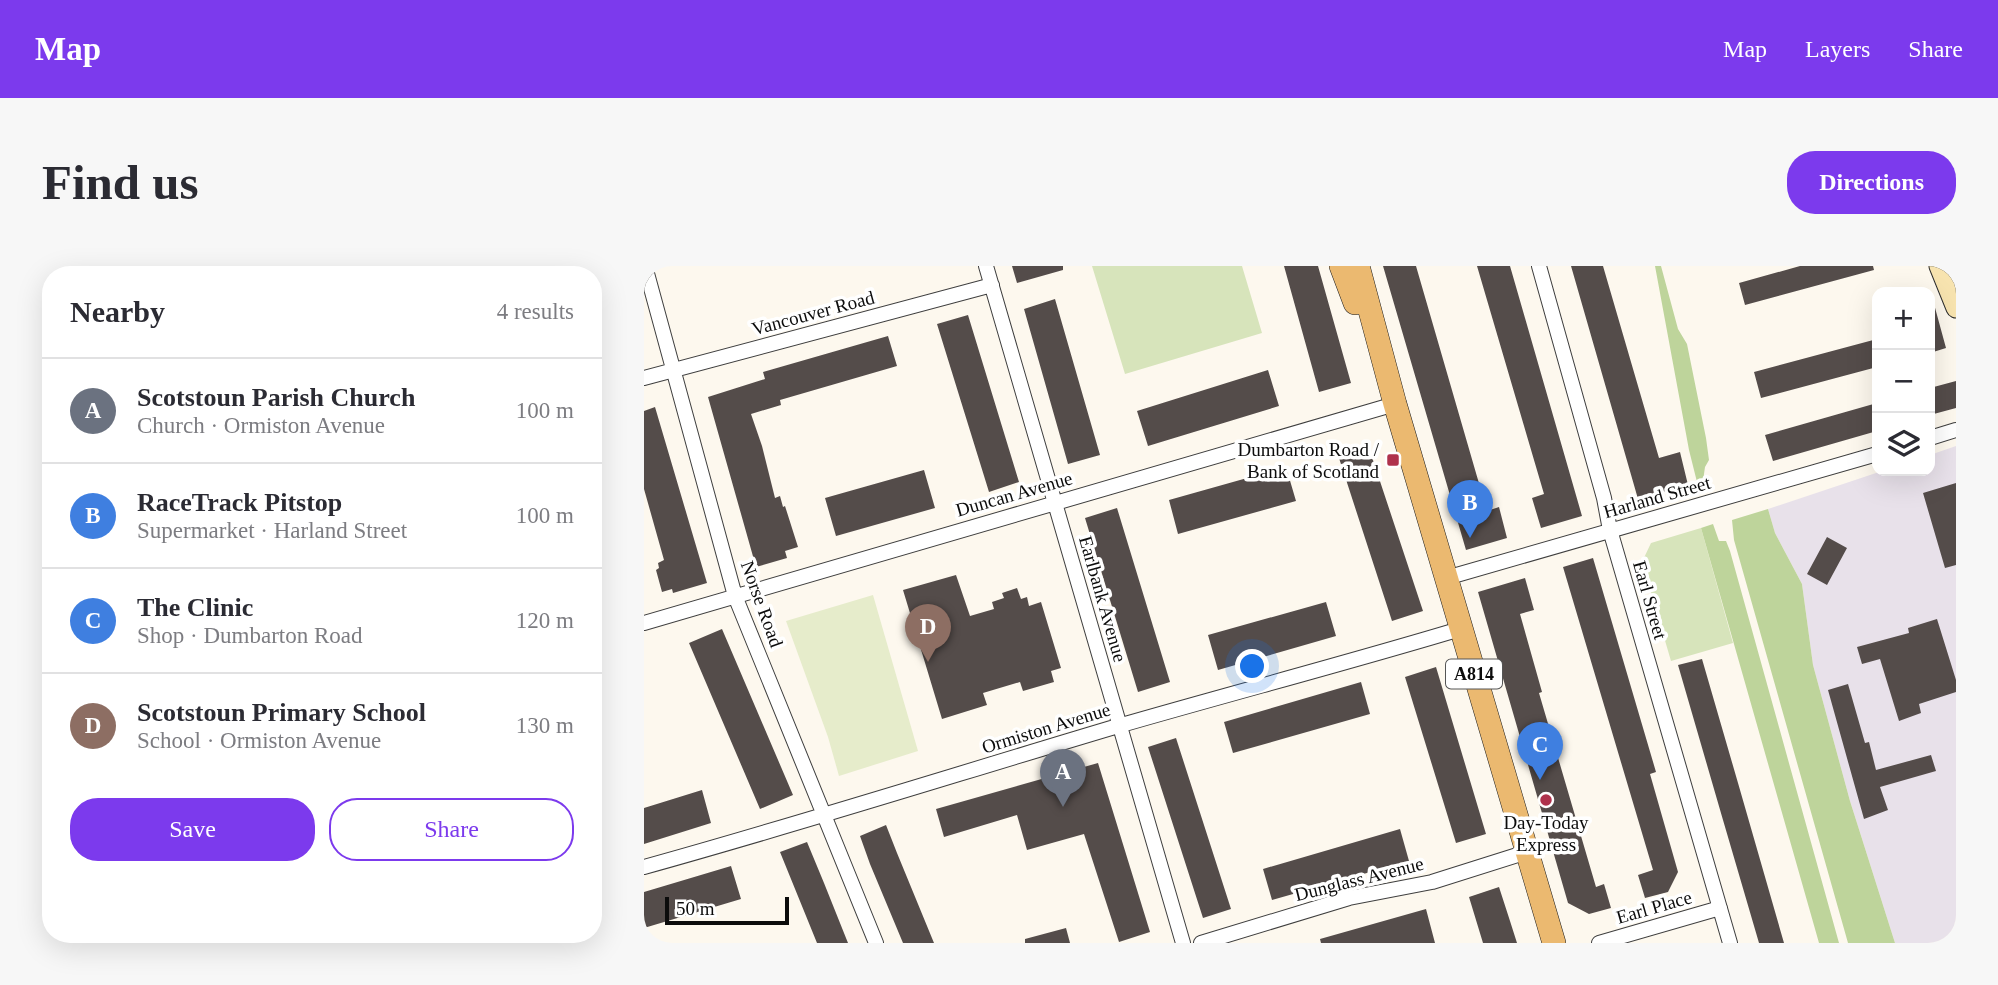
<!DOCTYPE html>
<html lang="en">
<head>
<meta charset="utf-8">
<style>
  :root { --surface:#fff; --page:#f7f7f7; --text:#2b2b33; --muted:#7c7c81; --line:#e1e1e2; --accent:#7c3aed }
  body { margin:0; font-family:Georgia,serif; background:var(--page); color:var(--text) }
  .controls { position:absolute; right:21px; top:21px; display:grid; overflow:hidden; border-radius:14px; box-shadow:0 7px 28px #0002 }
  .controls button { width:63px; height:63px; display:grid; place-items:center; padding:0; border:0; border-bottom:2px solid var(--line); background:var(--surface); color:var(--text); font:35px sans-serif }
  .scale { position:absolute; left:21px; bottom:18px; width:124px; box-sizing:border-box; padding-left:7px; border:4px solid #0c0c0c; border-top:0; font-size:19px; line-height:24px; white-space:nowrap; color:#0c0c0c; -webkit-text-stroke:5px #fff; paint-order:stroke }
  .you { position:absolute; left:609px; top:401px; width:24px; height:24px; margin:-18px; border:5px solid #fff; border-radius:50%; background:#1a73e8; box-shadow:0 0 0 10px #1a73e833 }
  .badge { display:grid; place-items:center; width:46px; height:46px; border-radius:50%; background:var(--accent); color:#fff; font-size:23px; font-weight:700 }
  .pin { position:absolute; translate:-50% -58px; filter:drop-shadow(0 2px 4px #0008) }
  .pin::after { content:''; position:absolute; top:37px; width:24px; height:21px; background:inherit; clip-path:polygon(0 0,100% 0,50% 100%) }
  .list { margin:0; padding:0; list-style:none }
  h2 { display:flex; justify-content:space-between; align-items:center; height:91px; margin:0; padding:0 28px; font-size:30px }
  h2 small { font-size:23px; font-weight:400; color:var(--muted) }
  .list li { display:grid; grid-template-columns:46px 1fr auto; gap:21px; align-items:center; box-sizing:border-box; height:105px; padding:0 28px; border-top:2px solid var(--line) }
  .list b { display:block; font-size:26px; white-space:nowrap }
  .list p { margin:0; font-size:23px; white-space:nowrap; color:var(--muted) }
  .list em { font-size:23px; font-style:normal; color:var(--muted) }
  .actions { display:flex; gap:14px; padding:21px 28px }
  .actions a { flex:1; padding:16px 0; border:2px solid var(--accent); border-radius:28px; text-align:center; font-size:24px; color:var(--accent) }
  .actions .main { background:var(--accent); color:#fff }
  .icon { flex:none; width:38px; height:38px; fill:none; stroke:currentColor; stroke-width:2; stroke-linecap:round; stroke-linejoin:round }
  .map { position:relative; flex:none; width:1312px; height:677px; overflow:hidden; border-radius:28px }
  header { display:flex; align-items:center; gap:42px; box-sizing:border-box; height:98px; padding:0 35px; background:var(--accent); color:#fff }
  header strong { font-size:33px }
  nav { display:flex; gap:38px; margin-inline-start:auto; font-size:24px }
  .intro { display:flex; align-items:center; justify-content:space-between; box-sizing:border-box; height:168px; padding:0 42px }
  h1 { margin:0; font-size:49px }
  .button { padding:18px 32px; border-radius:28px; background:var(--accent); color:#fff; font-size:24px; font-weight:700 }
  main { display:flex; gap:42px; padding:0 42px }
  aside { flex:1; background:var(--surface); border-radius:28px; box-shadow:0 7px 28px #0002 }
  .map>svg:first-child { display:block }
</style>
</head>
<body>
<header>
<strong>Map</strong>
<nav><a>Map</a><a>Layers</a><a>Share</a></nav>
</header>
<div class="intro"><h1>Find us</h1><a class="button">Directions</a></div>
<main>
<aside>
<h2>Nearby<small>4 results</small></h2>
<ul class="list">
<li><span class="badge" style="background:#6b7280">A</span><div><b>Scotstoun Parish Church</b><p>Church · Ormiston Avenue</p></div><em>100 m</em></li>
<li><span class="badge" style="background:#3f7fe0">B</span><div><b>RaceTrack Pitstop</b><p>Supermarket · Harland Street</p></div><em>100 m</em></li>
<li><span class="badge" style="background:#3f7fe0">C</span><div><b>The Clinic</b><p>Shop · Dumbarton Road</p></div><em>120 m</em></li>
<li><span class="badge" style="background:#8d6e63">D</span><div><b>Scotstoun Primary School</b><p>School · Ormiston Avenue</p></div><em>130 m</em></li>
</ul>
<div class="actions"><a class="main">Save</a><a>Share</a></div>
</aside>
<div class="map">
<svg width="1312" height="677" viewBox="0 0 1312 677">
  <rect width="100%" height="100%" fill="#fdf8ee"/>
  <path fill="#e8e1ea" d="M1312,180V677H1251L1206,535L1169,399L1158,318L1131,267L1124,243L1238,205H1286V189Z"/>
  <path fill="#d7e4bb" d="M448,0H598L618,67L481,108Z
    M1057,262L1089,377L1027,395L998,296L1007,277Z"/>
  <path fill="#bed49b" d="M1011,0H1017L1034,63L1043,78L1062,172L1065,194L1061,201L1059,215L1053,216L1045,184Z
    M1124,243L1131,267L1158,318L1169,399L1206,535L1251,677H1204L1090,274L1088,254Z
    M1069,258L1075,275H1082L1086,285L1195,677H1175L1057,262Z"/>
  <path fill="#e6eccb" d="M229,329L274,485L195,510L184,471L142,355Z"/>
  <path fill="#544c4a" d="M368,0H419V4L373,17Z
    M640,0H674L707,117L675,126Z
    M739,0H772L843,245L855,241L863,272L822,284Z
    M833,0H866L938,250L897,262L888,232L900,228Z
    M927,0H959L1015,192L1036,186L1044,219L994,233Z
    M1156,0H1229L1230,4L1101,39L1095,17Z
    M411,33L456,189L424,198L380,43Z
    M1290,38L1302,82L1286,87V39Z
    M324,49L375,216L345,226L293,58Z
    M244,70L253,100L136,134L137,139L107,148L118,180L131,232L136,230L139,241L141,240L154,281L141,285L143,292L112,301L64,131L121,113L119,106Z
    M1233,73V101L1117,132L1110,106Z
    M624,104L635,140L504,180L493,145Z
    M1312,115V142L1286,149V122Z
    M1233,137V165L1129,195L1121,169Z
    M11,141L63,317L29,327L28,323L18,326L12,304L15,302L14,297L20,294L0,223V145Z
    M724,179L779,345L748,355L694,189Z
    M642,201L652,235L534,268L525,234Z
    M280,204L291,242L192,270L181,232Z
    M1312,217V299L1301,302L1279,227Z
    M473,242L526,416L494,426L441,252Z
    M1183,271L1203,282L1183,319L1163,308Z
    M949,292L1012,506L1006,508L1034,606L1024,626L1001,632L994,609L1009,604L919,301Z
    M312,309L326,350L350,343L348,336L360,332L358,327L373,322L377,333L383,331L385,340L397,336L417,402L407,405L410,416L379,425L376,416L339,427L343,439L298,453L259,324Z
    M881,312L890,344L876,348L898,426L895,427L952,621L960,618L967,642L945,648L924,637L834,326Z
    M682,336L692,370L574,404L564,369Z
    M1293,353L1312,414V426L1275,438L1277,447L1255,455L1236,393L1218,398L1213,381L1265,367L1264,362Z
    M78,363L149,529L116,543L45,377Z
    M1058,393L1094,517L1140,677H1115L1079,554L1034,399Z
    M792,401L842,568L812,577L761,411Z
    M717,416L726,448L589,487L580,456Z
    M1204,418L1221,477L1225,476L1232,504L1287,489L1292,505L1236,521L1244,544L1220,553L1184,424Z
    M532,472L587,643L559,652L504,481Z
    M454,497L506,666L475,676L440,568L383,584L373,549L300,571L292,543Z
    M58,524L67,557L0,578V542Z
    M242,559L253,587L290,677H259L226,598L216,570Z
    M756,563L765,595L628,634L619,603Z
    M163,576L180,617L204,677H173L136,586Z
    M87,600L97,633L0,662V626Z
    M855,621L866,655L873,677H839L825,631Z
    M782,643L791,677H677L676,673Z
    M422,662L426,677H381V673Z"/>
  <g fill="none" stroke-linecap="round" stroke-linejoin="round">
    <defs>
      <path id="street" d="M1,0L91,330L232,677
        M342,0L539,677
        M895,0L960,232L966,264L1086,677
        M0,112L348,19
        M1286,172L1312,164
        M802,312L1233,188
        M0,357L751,138
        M0,601C159,557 316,507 474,460C588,427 703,397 816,363
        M557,677L705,632L788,616L883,586
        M955,677L1076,642"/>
      <path id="secondary" d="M1295,0L1312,42"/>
      <path id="primary" d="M697,0L711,37
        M714,0L751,138L910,677"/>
    </defs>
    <use href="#street" stroke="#3f3f3f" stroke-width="16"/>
    <use href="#secondary" stroke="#2e2e2e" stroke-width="21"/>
    <use href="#primary" stroke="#1d1d1d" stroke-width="24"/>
    <use href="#street" stroke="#fff" stroke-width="14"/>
    <use href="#secondary" stroke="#f7e3af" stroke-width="19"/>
    <use href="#primary" stroke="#ebb970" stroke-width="23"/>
  </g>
  <g fill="#af324c" stroke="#fff" stroke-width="2.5">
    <rect x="742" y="187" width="14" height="14" rx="3.5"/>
    <circle cx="902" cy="534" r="7"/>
  </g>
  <g text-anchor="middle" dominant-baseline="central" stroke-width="7" stroke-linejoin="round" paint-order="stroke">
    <rect fill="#fff" stroke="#555" stroke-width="2" x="802" y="393.5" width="56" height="29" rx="5"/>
    <g font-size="18" font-weight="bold" fill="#0c0c0c">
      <text x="830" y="408">A814</text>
    </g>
    <g font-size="19" fill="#0c0c0c" stroke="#fff">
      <text transform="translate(169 47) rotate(-15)">Vancouver Road</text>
      <text transform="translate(370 228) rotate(-16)">Duncan Avenue</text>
      <text transform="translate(1013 231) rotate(-16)">Harland Street</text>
      <text transform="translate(459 333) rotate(74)">Earlbank Avenue</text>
      <text transform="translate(1006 334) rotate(74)">Earl Street</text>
      <text transform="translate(118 338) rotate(70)">Norse Road</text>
      <text transform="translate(402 462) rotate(-17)">Ormiston Avenue</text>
      <text transform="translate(715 613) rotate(-14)">Dunglass Avenue</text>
      <text transform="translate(1010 641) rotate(-16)">Earl Place</text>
    </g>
    <g font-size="19" fill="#0c0c0c" stroke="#fff" text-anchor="end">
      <text x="735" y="183">Dumbarton Road /<tspan x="735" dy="22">Bank of Scotland</tspan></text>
      <text x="902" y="556" text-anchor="middle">Day-Today<tspan x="902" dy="22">Express</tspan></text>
    </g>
  </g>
</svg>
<div class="controls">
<button>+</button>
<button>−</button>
<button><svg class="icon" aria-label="layers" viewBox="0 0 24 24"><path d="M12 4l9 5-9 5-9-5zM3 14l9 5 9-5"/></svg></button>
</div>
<div class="scale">50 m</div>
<div class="you"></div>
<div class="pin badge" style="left:419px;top:541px;background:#6b7280">A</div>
<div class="pin badge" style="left:826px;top:272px;background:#3f7fe0">B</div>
<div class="pin badge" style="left:896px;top:514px;background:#3f7fe0">C</div>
<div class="pin badge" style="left:284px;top:396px;background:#8d6e63">D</div>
</div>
</main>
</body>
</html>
